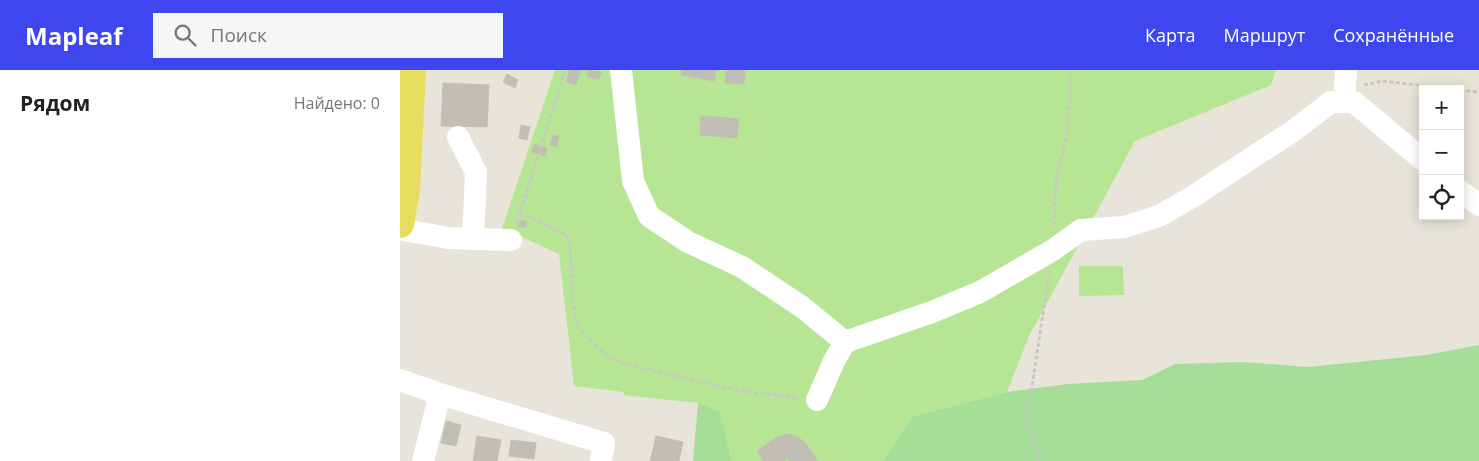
<!DOCTYPE html>
<html lang="ru">
<head>
<meta charset="utf-8">
<style>
  :root { --surface:#fff; --page:#f6f6f6; --text:#222; --muted:#767676; --line:#e0e0e0; --accent:#3e46f0 }
  body { margin:0; font-family:"Open Sans",sans-serif; background:var(--page); color:var(--text) }
  .controls { position:absolute; right:15px; top:15px; display:grid; overflow:hidden; border-radius:0px; box-shadow:0 2px 12px #0003 }
  .controls button { width:45px; height:45px; display:grid; place-items:center; padding:0; border:0; border-bottom:1px solid var(--line); background:var(--surface); color:var(--text); font:25px sans-serif }
  .list { margin:0; padding:0; list-style:none }
  h2 { display:flex; justify-content:space-between; align-items:center; height:65px; margin:0; padding:0 20px; font-size:21px }
  h2 small { font-size:16px; font-weight:400; color:var(--muted) }
  .icon { flex:none; width:28px; height:28px; fill:none; stroke:currentColor; stroke-width:2; stroke-linecap:round; stroke-linejoin:round }
  .map { position:relative; flex:none; width:1079px; height:391px; overflow:hidden }
  header { display:flex; align-items:center; gap:30px; box-sizing:border-box; height:70px; padding:0 25px; background:var(--accent); color:#fff }
  header strong { font-size:24px }
  nav { display:flex; gap:28px; margin-inline-start:auto; font-size:18px }
  .search { width:350px; height:45px; background:var(--page); display:flex; align-items:center; gap:12px; box-sizing:border-box; padding:0 18px; border-radius:0px; color:var(--muted); font-size:19px }
  main { display:flex }
  aside { flex:1; background:var(--surface) }
  .map>svg:first-child { display:block }
</style>
</head>
<body>
<header>
<strong>Mapleaf</strong>
<div class="search"><svg class="icon" aria-label="search" viewBox="0 0 24 24"><circle cx="10" cy="10" r="6"/><path d="M15 15l6 6"/></svg>Поиск</div>
<nav><a>Карта</a><a>Маршрут</a><a>Сохранённые</a></nav>
</header>
<main>
<aside>
<h2>Рядом<small>Найдено: 0</small></h2>
<ul class="list">
</ul>
</aside>
<div class="map">
<svg width="1079" height="391" viewBox="0 0 1079 391">
  <rect width="100%" height="100%" fill="#e9e4d9"/>
  <path fill="#a5de97" d="M1079,275V391H482L513,346L607,322L668,314L742,310L775,294L843,292L908,297L1026,285Z
    M298,333L320,341L332,391H293Z"/>
  <path fill="#b6e593" d="M155,0H876L871,15L735,71L629,266L607,322L513,346L482,391H332L319,341L298,333L223,325L224,322L174,316L159,184L102,158Z
    M679,196H723L724,225L679,226Z"/>
  <path fill="#c1beb5" stroke="#c4c0b3" d="M170,0H181L176,15L166,12Z
    M188,0L201,2L199,9L187,7Z
    M282,0H316L314,11L281,5Z
    M326,0H345L344,14L325,13Z
    M107,4L118,10L115,18L103,12Z
    M43,13L89,15L87,57L41,56Z
    M301,46L339,49L337,68L300,65Z
    M121,55L130,57L127,70L119,68Z
    M153,65L159,66L158,71L152,69Z
    M152,69L158,71L156,77L150,75Z
    M134,75L147,78L145,86L132,82Z
    M120,151H126V157H119Z
    M46,351L61,355L56,376L41,373Z
    M390,364L404,371L418,391H390L388,388L384,391H364L357,381L377,367Z
    M77,366L101,370L97,391H73Z
    M256,366L283,372L279,391H250Z
    M111,370L136,373L134,389L109,386Z"/>
  <g fill="none" stroke-linecap="round" stroke-linejoin="round">
    <path stroke="#c7c7c7" stroke-width="3" stroke-dasharray="4 2.5" stroke-linecap="butt" d="M964,15L983,11L1050,19
      M1060,20L1079,22
      M120,143L167,165L170,176L173,234L177,256L207,286L232,296L341,321L399,328
      M117,153L165,0
      M654,155L656,110L668,59L671,0
      M640,391L627,349L649,204"/>
    <path stroke="#fff" stroke-width="22" d="M221,0L233,111L249,146L288,172L342,197L402,237L445,272
      M944,32L946,0
      M58,67L76,102L73,169
      M1060,121L1079,135
      M0,159L48,168L111,170
      M0,310L40,324L23,391
      M40,324L204,373L201,391
      M417,330L434,291L445,272L532,242L580,222L653,180L681,160L724,157L759,146L792,127L893,61L931,32H954L1023,90"/>
    <path stroke="#e9dd5e" stroke-width="28" d="M0,154L6,120L12,0"/>
  </g>
</svg>
<div class="controls">
<button>+</button>
<button>−</button>
<button><svg class="icon" aria-label="locate" viewBox="0 0 24 24"><circle cx="12" cy="12" r="6"/><path d="M12 2v4M12 18v4M2 12h4M18 12h4"/></svg></button>
</div>
</div>
</main>
</body>
</html>
